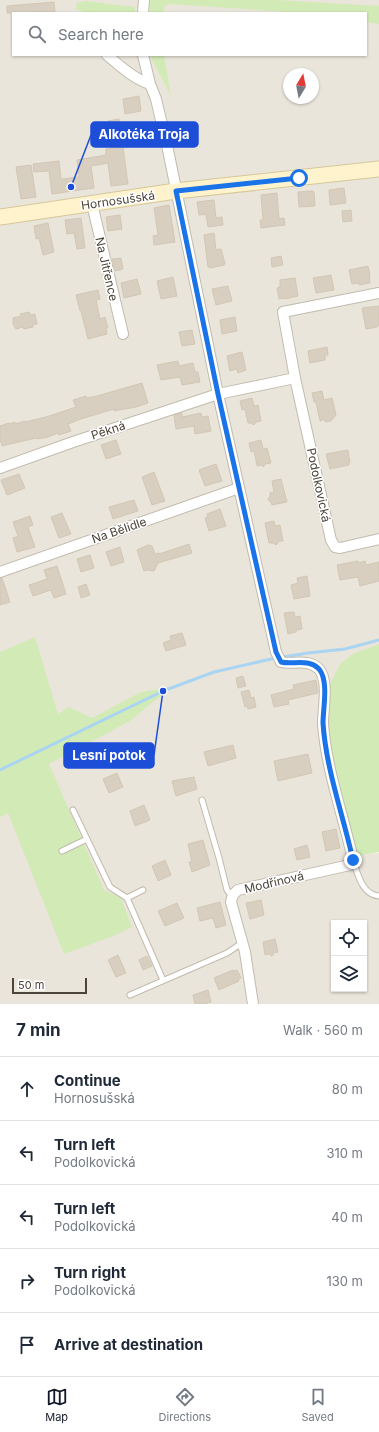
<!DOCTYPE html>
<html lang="en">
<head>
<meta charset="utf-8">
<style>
  :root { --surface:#fff; --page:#f2f2f3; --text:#1f2937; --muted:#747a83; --line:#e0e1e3; --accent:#111827 }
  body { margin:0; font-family:Inter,sans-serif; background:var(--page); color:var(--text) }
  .controls { position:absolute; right:12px; bottom:12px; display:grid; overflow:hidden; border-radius:0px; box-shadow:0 1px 3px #0004 }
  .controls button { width:36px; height:36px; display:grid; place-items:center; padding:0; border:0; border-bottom:1px solid var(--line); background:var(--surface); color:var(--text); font:20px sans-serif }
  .compass { position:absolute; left:283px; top:68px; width:36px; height:36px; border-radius:50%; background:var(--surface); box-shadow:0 1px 3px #0004; rotate:10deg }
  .scale { position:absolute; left:12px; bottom:10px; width:75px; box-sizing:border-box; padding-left:4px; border:2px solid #4b4439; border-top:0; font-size:11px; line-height:14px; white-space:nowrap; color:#4b4439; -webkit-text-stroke:3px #fff; paint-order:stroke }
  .stop { position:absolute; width:12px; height:12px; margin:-9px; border:3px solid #1a73e8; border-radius:50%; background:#fff }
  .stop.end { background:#1a73e8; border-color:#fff; box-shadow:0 1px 4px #0008 }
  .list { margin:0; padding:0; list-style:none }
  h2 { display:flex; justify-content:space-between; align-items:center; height:52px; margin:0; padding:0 16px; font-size:17px }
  h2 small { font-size:13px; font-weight:400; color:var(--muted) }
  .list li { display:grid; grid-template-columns:26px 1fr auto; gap:12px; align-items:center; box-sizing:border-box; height:64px; padding:0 16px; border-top:1px solid var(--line) }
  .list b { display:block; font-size:15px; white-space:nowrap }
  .list p { margin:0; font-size:13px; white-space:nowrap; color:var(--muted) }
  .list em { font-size:13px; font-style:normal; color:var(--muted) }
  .icon { flex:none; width:22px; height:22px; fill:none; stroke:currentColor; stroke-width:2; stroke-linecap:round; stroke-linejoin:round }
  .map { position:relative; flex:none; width:379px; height:1004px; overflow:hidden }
  .search { position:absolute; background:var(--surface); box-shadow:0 1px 3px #0004; left:12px; right:12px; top:12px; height:44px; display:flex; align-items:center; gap:10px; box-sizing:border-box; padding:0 14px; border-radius:0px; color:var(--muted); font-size:15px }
  .sheet { height:372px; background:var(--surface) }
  nav { display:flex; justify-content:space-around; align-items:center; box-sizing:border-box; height:56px; border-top:1px solid var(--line); background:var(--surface); font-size:11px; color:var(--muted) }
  nav a { display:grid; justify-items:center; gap:2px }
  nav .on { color:var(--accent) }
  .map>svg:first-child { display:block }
</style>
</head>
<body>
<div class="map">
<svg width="379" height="1004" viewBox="0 0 379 1004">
  <rect width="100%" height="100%" fill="#f6f3ec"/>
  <path fill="#eae5da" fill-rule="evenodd" d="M0,0H379V701L357,855L379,853V1004H0ZM13,13H366V55H13ZM289,74H313V98H289ZM334,923H364V989H334Z"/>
  <path fill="#d2eab5" d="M150,0H276L379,6V24L366,22V13H303L169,4L164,7L163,13H150Z
    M85,1L135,7V13H82V11L76,9L77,3Z
    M151,55H164L171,96L151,58Z
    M35,637L58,714L69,707L92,718L141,692L171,687L130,721L49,764L104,890L121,898L132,927L113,936L64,954L8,813L0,817V652Z
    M379,644V852L357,856L331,750L328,726L330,684L340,664L353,654Z"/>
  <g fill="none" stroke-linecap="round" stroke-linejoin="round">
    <path stroke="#a9d4f2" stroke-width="3" d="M0,770L163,691L214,672L271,659L308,653L345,649L379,640"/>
  </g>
  <path fill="#d8cfc1" stroke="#d3c7b4" d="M54,2L55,12L7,13V6Z
    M139,96L141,111L125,114L123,99Z
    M119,119L120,126L109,128L108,121Z
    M123,147L128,184L111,186L108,163L91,166L94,188L52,194L49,171L34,172L33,164L59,161L61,179L79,177L77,160L106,155V149Z
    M31,165L36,197L21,199L16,167Z
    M344,188L346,203L330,205L329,190Z
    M312,191L314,192L315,206L299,207L298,192Z
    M277,193L279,219L284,218L285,225L261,228L260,220H263L261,195Z
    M214,200L216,218L222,217L223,225L208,227L206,214L199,215L197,202Z
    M169,205L175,242L154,245L153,236L158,235L154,208Z
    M351,210L352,221L343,222L342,211Z
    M120,215L122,229L108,231L106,217Z
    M81,218L85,248L77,249L74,233L67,234L65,220Z
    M48,223L54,252L43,255L39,238L36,239L34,226Z
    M214,233L216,250L221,249L225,263L224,265L210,268V267H208L204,235Z
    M281,256L283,265L272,267L271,258Z
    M121,258L123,269L115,271L112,259Z
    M368,266L370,276H369L370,283L359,285V283L352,284L349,270Z
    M331,275L334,290L316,293L313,278Z
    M173,277L177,296L161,299L157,281Z
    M295,278L298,296L285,299L284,298L279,299L277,288L280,287V280Z
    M137,279L141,294L124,298L121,283Z
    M228,286L232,301L216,305L212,289Z
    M98,290L100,299L96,300L100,319L105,317L108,328H106L107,334L88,339L81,311H80L76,295Z
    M379,306V325L377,326V327L366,329L362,308Z
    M29,312L30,315L35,314L37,324L32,325L33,327L24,329L23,327L16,329L13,324V318L21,316L20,314Z
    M235,317L237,331L222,334L220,320Z
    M192,330L195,344L182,346L179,332Z
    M327,347L328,355H325V360L310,363L308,351Z
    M242,352L246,370L238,373L237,369L230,371L227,356Z
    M178,361L179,366L193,363L195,372H198L200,382L182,385L180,377L161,380L157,365Z
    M142,383L148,403L136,407L114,411V409L81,419L68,424L71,431L59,435L58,433L48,437L37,439L36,438L2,446L0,439V426L9,423V424L15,422V424L25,421V422L46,417L76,407L73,400L86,396L87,398L97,396Z
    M322,391L324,400L332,398L336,415L331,421L325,422V419L320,421L316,402H314L312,393Z
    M252,398L254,406L258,405L261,421L256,422L254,425L251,423H248L245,409L242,410L240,401Z
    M182,413V417L201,413L202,417L208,416L211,431L195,434L194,426L176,429L174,415Z
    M116,440L121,454L106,459L101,445Z
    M261,440L263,449L267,448L271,463L265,464L263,467L261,465L257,466L254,451L251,452L249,443Z
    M348,450L350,463H348L349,465L330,469L326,454Z
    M216,464L222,481L205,486L199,470Z
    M154,472L165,501L152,505L142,477Z
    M19,474L25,488L7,495L1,480Z
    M281,479L287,502L272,505L271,502L268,500L270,496V493L274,492L272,481Z
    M134,500L138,511L113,519L109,507Z
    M220,509L226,526L209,531L205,518L208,517L207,514Z
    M62,513L71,534L59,538L51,517Z
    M30,516L33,525L28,527L35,547L17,552L13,538L18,536L13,522Z
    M274,521L275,526L280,525L283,541H279L276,545L273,543H269L265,523Z
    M189,544L192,553L158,563L154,571L148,570L144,571L137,550L148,545L152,546L155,554L159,553V554Z
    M120,547L124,562L111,566L106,552Z
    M90,555L94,568L81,572L77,559Z
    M358,561L359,563L365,561L366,565L379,562V581L360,586L358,577L340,580L337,565Z
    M57,566L66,594L54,598L51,590L33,596L29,585L47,579L44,570Z
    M307,576L310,596L294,599L291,585L298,583L297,578Z
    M0,578H2L10,602L0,605Z
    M86,584L90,595L81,598L78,587Z
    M294,612L295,617L300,616L302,629L297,630L296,632L288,634L284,613Z
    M182,633L186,645L166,651L163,643L171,640L170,636Z
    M243,676L246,686L238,688L236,678Z
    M316,680L318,693L288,700L289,704L274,707L271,695L294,689L293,685Z
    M249,690L251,698L254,697L256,707L248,709L247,706L245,707L241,692Z
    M233,745L236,758L208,766L204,752Z
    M308,754L312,773L278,781L274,761Z
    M117,773L123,787L109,793L103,779Z
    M194,777L197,789L176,796L172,781Z
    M144,805L150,820L135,826L130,811Z
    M336,829L340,848L326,851L322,832Z
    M203,840L210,865L192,872L189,862H192L188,844Z
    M307,845L310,857L297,860L294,849Z
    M165,860L171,875L158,881L152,866Z
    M261,900L264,915L250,919L246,903Z
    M220,902L226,925L216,928L213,918L200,921L197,908Z
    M177,903L184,918L165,926L158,911Z
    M275,939L278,952L274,953L272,956L269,954L265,955L263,942Z
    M118,955L126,973L116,977L108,960Z
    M147,956L152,966L143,970L139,960Z
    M233,970V971L237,970L241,978L238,980L239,981L219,990L214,978Z
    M208,990L211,1002L204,1004H195L193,995Z"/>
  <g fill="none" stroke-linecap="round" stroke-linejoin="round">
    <defs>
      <path id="lane" d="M202,800L219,858L227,890L232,896
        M73,810L110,887L127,898L163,980
        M62,851L87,839
        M353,861C358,874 362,895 379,896
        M127,898L143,890
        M130,995L227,953L242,943"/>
      <path id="street" d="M143,13L144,0
        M107,55C120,66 134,79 150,84
        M143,55L150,84L156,99L168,150L218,394L276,652L281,662C293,665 308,658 319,669C329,681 323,708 323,723C326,769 343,814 353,860L350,865L238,890C233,894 232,896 231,902L245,952L253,1004
        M92,204L123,334
        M295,378L331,540L335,547L340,548L379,539
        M0,468L73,442L218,394L295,378L283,312L379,293
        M0,572L239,488"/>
      <path id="secondary" d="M0,217L176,191L379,169"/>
    </defs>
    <use href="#lane" stroke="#c2bbae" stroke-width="7"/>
    <use href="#street" stroke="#c2bbae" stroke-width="12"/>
    <use href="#secondary" stroke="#d6c79b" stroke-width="17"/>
    <use href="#lane" stroke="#fff" stroke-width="5"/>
    <use href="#street" stroke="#fff" stroke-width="10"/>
    <use href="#secondary" stroke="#fff3cd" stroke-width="15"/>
  </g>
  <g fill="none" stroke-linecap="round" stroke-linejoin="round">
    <path stroke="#1a73e8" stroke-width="5" d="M299,178L176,191L218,394L276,652L281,662C293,665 308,658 319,669C329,681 323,708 323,723C326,769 343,815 353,860"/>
  </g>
  <g text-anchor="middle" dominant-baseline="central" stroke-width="3" stroke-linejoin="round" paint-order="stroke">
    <g font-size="12" fill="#4b4439" stroke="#fff">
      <text transform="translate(118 200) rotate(-8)">Hornosušská</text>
      <text transform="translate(107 269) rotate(77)">Na Jitřence</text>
      <text transform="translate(108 430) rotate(-18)">Pěkná</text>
      <text transform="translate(319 485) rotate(78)">Podolkovická</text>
      <text transform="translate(119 530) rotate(-19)">Na Bělidle</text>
      <text transform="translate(274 882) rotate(-13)">Modřínová</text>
    </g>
  </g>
  <path fill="none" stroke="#1d4ed8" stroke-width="1.5" d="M71 187L91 135M163 691L154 755"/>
  <g fill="#1d4ed8" stroke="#fff" stroke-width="1.5">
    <circle cx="71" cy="187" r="4"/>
    <circle cx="163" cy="691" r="4"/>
  </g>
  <g fill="#1d4ed8" stroke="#1d4ed8" stroke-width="1.5">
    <rect x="91" y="122" width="107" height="25" rx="4"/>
    <rect x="64" y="743" width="90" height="25" rx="4"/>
  </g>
  <g font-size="13" text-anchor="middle" font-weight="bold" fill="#fff">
    <text x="144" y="139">Alkotéka Troja</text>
    <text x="109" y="760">Lesní potok</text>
  </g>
</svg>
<div class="controls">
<button><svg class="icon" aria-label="locate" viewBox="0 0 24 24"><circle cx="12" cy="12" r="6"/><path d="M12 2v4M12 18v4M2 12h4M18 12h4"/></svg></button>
<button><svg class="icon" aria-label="layers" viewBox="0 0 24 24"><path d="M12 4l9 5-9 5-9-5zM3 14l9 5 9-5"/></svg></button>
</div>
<svg class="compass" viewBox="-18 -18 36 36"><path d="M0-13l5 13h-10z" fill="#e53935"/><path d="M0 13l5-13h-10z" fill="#747a83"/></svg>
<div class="scale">50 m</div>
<div class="stop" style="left:299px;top:178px"></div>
<div class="stop end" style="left:353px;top:860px"></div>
<div class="search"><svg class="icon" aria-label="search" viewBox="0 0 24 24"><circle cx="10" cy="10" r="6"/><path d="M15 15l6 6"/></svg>Search here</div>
</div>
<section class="sheet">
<h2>7 min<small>Walk · 560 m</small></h2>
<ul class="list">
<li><svg class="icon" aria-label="ahead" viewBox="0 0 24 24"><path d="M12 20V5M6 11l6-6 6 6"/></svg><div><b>Continue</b><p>Hornosušská</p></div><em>80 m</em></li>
<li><svg class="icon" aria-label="left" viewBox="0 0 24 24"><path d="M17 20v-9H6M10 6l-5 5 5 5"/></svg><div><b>Turn left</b><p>Podolkovická</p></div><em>310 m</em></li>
<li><svg class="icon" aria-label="left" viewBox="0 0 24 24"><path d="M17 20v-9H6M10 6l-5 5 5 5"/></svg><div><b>Turn left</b><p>Podolkovická</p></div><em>40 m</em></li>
<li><svg class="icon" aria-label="right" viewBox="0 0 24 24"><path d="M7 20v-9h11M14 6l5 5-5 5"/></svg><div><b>Turn right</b><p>Podolkovická</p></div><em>130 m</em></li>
<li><svg class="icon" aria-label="arrive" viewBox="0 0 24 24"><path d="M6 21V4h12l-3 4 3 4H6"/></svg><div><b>Arrive at destination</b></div></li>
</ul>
</section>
<nav>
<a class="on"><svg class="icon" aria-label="map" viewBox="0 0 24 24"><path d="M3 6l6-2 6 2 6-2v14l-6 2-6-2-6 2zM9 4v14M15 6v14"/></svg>Map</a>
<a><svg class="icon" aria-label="directions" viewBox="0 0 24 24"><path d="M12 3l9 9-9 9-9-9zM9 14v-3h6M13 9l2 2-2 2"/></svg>Directions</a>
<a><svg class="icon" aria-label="saved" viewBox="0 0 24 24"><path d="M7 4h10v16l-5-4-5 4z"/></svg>Saved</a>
</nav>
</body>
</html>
